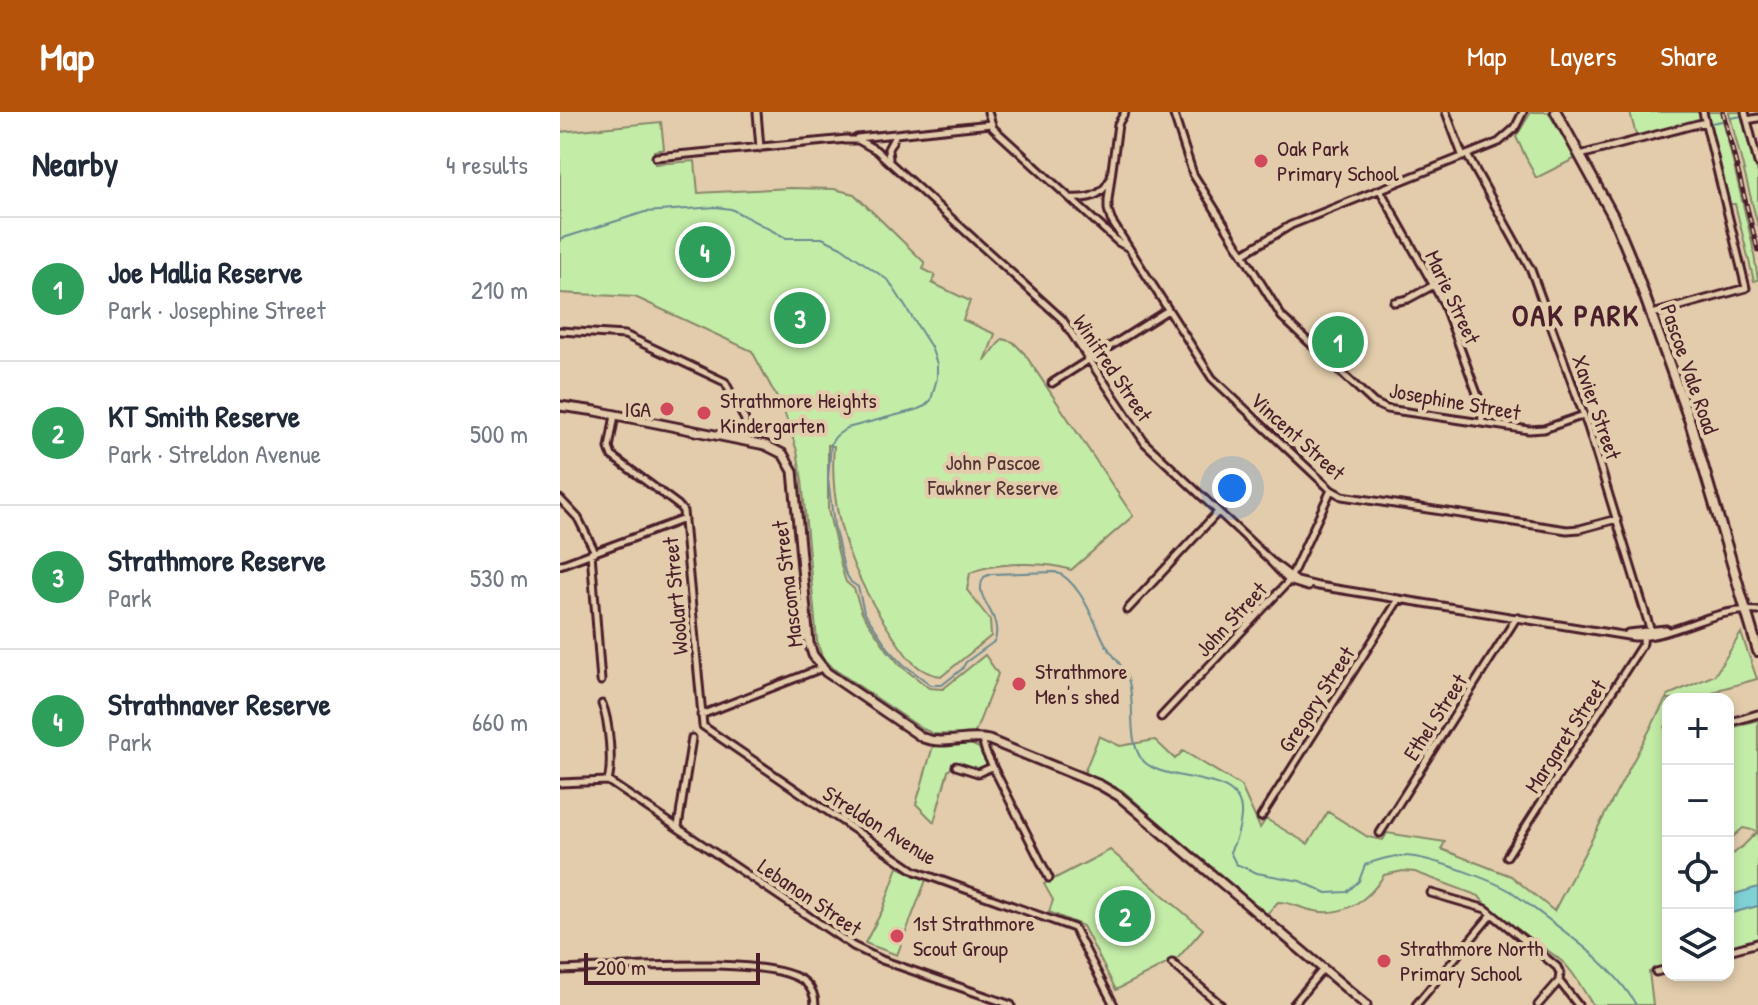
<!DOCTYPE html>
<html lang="en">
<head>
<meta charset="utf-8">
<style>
  :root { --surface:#fff; --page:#f6f6f7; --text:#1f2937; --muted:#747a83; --line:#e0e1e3; --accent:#b45309 }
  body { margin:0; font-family:"Patrick Hand",sans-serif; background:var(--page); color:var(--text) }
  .controls { position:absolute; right:24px; bottom:24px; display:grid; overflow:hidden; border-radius:16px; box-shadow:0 4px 12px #0003 }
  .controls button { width:72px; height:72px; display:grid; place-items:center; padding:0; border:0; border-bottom:2px solid var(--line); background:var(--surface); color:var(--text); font:40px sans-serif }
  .scale { position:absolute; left:24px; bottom:20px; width:176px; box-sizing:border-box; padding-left:8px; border:4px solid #4a1f2b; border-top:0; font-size:22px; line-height:28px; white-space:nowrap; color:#4a1f2b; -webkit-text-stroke:6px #e2ccab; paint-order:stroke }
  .you { position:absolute; left:672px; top:376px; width:28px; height:28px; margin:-20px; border:6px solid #fff; border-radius:50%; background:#1a73e8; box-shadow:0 0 0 12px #1a73e833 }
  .badge { display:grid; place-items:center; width:52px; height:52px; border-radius:50%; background:var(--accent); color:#fff; font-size:26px; font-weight:700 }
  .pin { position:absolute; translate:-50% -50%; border:4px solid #fff; box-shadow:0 2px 8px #0006 }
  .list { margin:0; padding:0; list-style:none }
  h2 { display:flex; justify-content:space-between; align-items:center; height:104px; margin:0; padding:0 32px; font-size:34px }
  h2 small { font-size:26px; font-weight:400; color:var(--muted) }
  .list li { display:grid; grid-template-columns:52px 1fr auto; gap:24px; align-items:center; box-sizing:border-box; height:144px; padding:0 32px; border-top:2px solid var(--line) }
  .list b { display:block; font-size:30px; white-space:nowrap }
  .list p { margin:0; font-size:26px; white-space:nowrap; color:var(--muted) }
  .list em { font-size:26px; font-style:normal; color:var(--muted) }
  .icon { flex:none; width:44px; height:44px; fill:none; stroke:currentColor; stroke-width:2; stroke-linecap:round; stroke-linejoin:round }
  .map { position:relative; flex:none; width:1198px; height:893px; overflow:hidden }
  header { display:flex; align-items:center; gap:48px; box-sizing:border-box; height:112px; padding:0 40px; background:var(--accent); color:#fff }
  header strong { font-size:38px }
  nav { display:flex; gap:44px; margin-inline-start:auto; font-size:28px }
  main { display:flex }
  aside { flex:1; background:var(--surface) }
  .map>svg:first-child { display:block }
</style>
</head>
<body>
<header>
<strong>Map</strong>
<nav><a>Map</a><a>Layers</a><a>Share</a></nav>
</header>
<main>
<aside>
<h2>Nearby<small>4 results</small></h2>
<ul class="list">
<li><span class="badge" style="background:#2e9e5b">1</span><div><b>Joe Mallia Reserve</b><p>Park · Josephine Street</p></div><em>210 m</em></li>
<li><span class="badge" style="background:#2e9e5b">2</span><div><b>KT Smith Reserve</b><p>Park · Streldon Avenue</p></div><em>500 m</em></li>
<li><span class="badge" style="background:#2e9e5b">3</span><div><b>Strathmore Reserve</b><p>Park</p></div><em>530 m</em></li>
<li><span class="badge" style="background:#2e9e5b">4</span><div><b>Strathnaver Reserve</b><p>Park</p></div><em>660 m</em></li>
</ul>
</aside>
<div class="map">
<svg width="1198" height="893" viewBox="0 0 1198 893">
  <rect width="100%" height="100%" fill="#e2ccab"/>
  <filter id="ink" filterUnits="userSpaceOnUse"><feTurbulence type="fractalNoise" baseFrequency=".0125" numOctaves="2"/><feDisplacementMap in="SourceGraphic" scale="16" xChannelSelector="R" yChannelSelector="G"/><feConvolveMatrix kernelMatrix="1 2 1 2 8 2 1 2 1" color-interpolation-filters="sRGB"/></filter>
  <g filter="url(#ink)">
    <path fill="#c3eca7" stroke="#868669" stroke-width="2" d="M971,0H988L1016,46L976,66L956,25Z
      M1070,0H1161L1192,130L1198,168L1194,169L1175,92H1170L1148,8L1077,27Z
      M1169,0H1182L1198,62V114Z
      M101,10L104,37L94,39L95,52L135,49L138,81L230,76L274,77L294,82L365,151L363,157L375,163L372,171L410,189L403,208L435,222L425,249L442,227L453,230L464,241L573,404L511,458C487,449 433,450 410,461L407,478L430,508L431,524L382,564C358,562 347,545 335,527C295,469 268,406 274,334L268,333V398L283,461L286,470L294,477L302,501L328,539L341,554L369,576L383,577L425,543L438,562L414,623L374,622L361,616L271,555L262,545L257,529L242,368L237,339L224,299L192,239L75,185L0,181V20Z
      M781,208L797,226L775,248L760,234Z
      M1181,521L1197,567L1161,577L1141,587H1108V609L1105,616L1108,618V854L1089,860L1093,893H1033C1023,879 1013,857 999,847C982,833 928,800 919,784L855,760L843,759L824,763C810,787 784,805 755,799C741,797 732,790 718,790L706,803L562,678L524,661L539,624L560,634L595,628L615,647L623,639L681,674L700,716L706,707L748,732L768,700L808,725L823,728L827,721L885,730L881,737L951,764L994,799L1108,583L1155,563Z
      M1198,608V826L1168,835V745L1183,734L1198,719L1183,716L1168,729V617Z
      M409,631L419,636L427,653L424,657L417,659L395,652L388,659L374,710L356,692L373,634Z
      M550,738L643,817L618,846L556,878L523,814L489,800L493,788L484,772Z
      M338,755L366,768L337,843L305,831L323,797Z"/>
    <path fill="#7fd1d5" stroke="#6a8a91" stroke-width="2" d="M1198,775V794L1168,802V784Z"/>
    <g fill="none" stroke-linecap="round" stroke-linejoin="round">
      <path stroke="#6a8a91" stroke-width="2" d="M1171,6L1182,4
        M1151,11L1162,9
        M0,127L85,100L156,95L171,97L226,126H262L281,135L329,169L371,235L377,252V266L371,288L365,294L356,298L287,316L276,324L271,331L268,367L274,414L285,460L291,470L298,475L304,500L329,537L343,552L371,573H382L402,557L406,550L435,529C443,499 411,487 424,465L431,462L495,460C520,467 535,513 546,533C554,546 565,555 569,570C575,594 568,621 579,643C595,676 685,654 681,704C680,717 676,729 670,740L676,752L697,761L740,769L767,781L787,780L799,769L805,753C817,748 830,744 843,744C868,744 930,767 952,780C993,812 1051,848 1076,893"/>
      <defs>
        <path id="minor" d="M197,0L200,36
          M428,0L433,16L558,130L569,136
          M565,0L558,12L548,88V97L551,108L652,266L771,378L782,384L1007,418L1020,417L1057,407
          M613,0L633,62L722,205L814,291L827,297L969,318L984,317L1024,303
          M886,0L903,45
          M1185,0L1198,51
          M1187,8L1198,6
          M297,26L431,12
          M285,28H298L316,38L502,207L585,331L711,449L737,469L758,474L1074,525C1117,525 1154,494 1198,499
          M907,43L971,158L1028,315L1092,523
          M1020,43L1145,10
          M96,45L287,27
          M329,47L328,37L335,24
          M820,78L883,190L921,292L922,311
          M510,86C527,87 541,85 549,69
          M683,142L731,113L939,30L955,16L963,0
          M834,190L848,187L874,173
          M1092,202L1186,176L1143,0
          M0,219L65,223L165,270L185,308L184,329
          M492,271L608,198
          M55,303L49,336L52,344L118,393L123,399L143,614L355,759L514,816L554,893
          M0,387L18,406L35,440
          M31,441L41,569
          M711,450L729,469L748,475
          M0,453L124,407
          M567,498L658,400
          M1068,521L1106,517
          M42,592C49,608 53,652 48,669
          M141,603L262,556
          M601,605L729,469L771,378
          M1168,611L1198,602
          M422,627L426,641L489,766
          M396,654L418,661L432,655
          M0,671L48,669L293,834L322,848L451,893
          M701,705L839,487
          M118,715L132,626
          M820,721L957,505
          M947,744L1083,531L1084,521
          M871,781L926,797L997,855L1000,861L999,869L1018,893
          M1168,839L1198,831
          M612,851L661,893
          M0,858C48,857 214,841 246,871C252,877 255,885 255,893
          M1096,860L1108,857
          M733,893L763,857
          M856,893L932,802
          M978,893L999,869"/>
        <path id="secondary" d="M0,294L36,299L205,333L223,342L233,359L249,531L253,543L266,560L363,626C385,634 406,623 429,628L540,673L559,684L806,893"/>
        <path id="primary" d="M996,0L1053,104L1073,152L1130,310L1198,539"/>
      </defs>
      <use href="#minor" stroke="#4a1f2b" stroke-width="11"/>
      <use href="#secondary" stroke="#4a1f2b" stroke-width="13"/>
      <use href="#primary" stroke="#4a1f2b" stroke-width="14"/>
      <use href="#minor" stroke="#e2ccab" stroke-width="5"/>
      <use href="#secondary" stroke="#e2ccab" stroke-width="7"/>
      <use href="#primary" stroke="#e2ccab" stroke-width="8"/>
      <defs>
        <path id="rail" d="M1163,0L1198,139"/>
      </defs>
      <use href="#rail" stroke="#4a1f2b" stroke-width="5"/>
      <use href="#rail" stroke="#e2ccab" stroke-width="2" stroke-dasharray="6" stroke-linecap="butt"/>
    </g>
  </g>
  <g fill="#d1495b" stroke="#e2ccab" stroke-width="3">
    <circle cx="701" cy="49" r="8"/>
    <circle cx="107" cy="297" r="8"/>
    <circle cx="144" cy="301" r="8"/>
    <circle cx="459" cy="572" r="8"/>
    <circle cx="337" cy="824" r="8"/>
    <circle cx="824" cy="849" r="8"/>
  </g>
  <g text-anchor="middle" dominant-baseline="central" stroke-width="8" stroke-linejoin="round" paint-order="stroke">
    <g font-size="22" fill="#4a1f2b" stroke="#e2ccab" text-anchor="start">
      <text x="717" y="36">Oak Park<tspan x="717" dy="25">Primary School</tspan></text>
      <text x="160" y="288">Strathmore Heights<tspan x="160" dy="25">Kindergarten</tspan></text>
      <text x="91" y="297" text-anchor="end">IGA</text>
      <text x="475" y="559">Strathmore<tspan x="475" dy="25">Men's shed</tspan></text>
      <text x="353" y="811">1st Strathmore<tspan x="353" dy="25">Scout Group</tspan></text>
      <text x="840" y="836">Strathmore North<tspan x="840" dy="25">Primary School</tspan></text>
    </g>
    <g font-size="22" fill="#4a1f2b" stroke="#e2ccab">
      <text transform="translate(893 185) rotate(65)">Marie Street</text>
      <text transform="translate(553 256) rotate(56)">Winifred Street</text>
      <text transform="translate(1130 257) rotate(71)">Pascoe Vale Road</text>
      <text transform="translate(895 289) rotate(10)">Josephine Street</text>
      <text transform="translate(1037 295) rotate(71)">Xavier Street</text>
      <text transform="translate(738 324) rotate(42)">Vincent Street</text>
      <text transform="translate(227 472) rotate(-97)">Mascoma Street</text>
      <text transform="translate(115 484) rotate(-95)">Woolart Street</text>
      <text transform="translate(671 507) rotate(-47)">John Street</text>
      <text transform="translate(756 587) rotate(-57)">Gregory Street</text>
      <text transform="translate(875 605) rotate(-57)">Ethel Street</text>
      <text transform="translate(1005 624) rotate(-57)">Margaret Street</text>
      <text transform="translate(320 713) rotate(32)">Streldon Avenue</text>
      <text transform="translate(250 785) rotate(34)">Lebanon Street</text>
    </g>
    <g font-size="22" fill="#563437" stroke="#e2ccab">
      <text x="433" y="350">John Pascoe<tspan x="433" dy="25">Fawkner Reserve</tspan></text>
    </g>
    <g font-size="30" font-weight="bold" letter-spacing="2" fill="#4a1f2b" stroke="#e2ccab">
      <text x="1016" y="203">OAK PARK</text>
    </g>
  </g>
</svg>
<div class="controls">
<button>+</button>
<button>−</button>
<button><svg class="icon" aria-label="locate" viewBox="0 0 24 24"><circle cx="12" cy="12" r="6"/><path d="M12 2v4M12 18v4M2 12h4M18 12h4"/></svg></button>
<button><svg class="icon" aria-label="layers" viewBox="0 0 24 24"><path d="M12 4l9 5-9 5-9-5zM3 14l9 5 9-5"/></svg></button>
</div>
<div class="scale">200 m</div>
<div class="you"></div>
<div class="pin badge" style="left:778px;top:230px;background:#2e9e5b">1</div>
<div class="pin badge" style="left:565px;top:804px;background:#2e9e5b">2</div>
<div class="pin badge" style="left:240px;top:206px;background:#2e9e5b">3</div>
<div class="pin badge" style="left:145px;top:140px;background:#2e9e5b">4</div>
</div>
</main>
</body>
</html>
